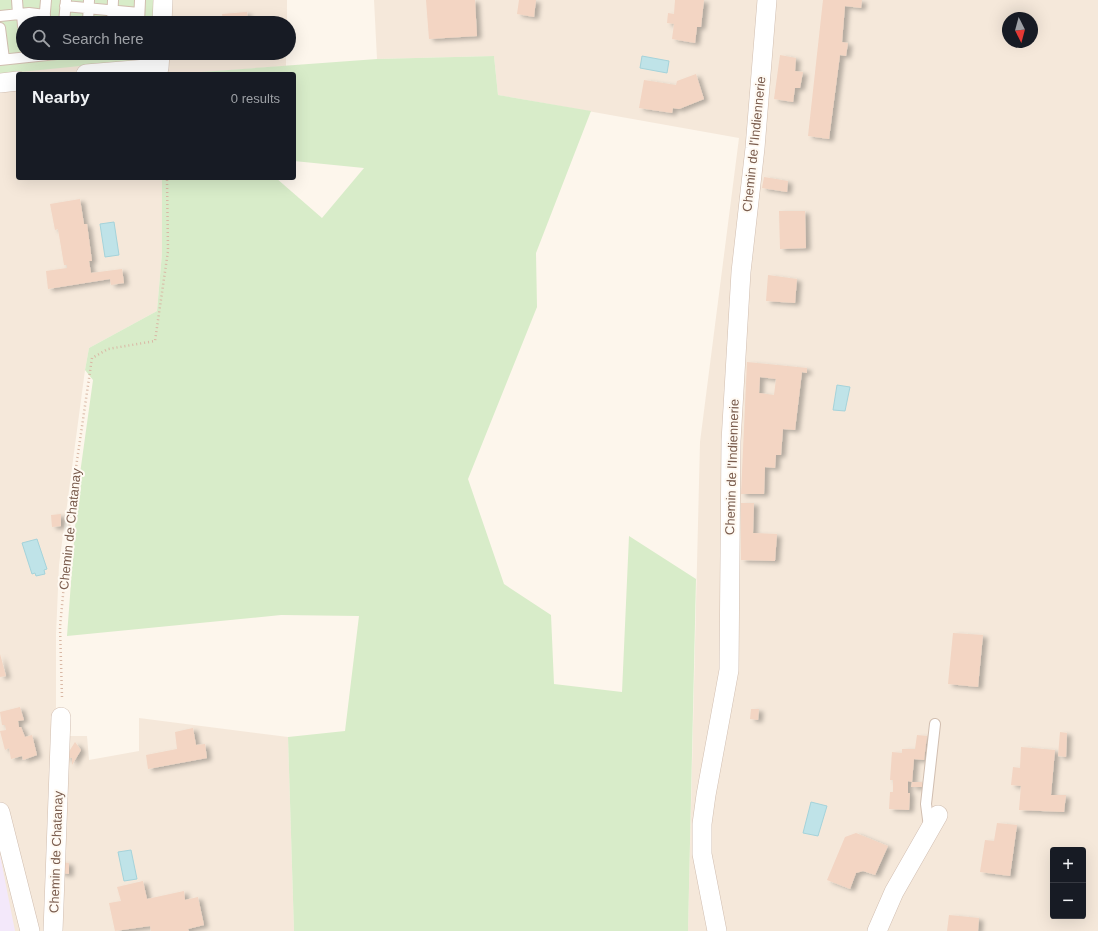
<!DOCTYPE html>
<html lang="en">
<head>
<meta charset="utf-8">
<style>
  :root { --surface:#171b24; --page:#242831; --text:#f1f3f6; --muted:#9ea1a6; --line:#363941 }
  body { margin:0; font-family:Helvetica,sans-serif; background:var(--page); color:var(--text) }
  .controls { position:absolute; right:12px; bottom:12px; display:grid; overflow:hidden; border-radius:4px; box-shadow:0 4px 16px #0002 }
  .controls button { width:36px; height:36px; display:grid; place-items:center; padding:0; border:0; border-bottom:1px solid var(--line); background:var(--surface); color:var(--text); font:20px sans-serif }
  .compass { position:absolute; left:1002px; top:12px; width:36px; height:36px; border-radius:50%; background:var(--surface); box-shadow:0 4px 16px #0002; rotate:174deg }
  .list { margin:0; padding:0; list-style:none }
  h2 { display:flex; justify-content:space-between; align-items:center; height:52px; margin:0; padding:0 16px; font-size:17px }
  h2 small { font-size:13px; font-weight:400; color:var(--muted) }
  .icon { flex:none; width:22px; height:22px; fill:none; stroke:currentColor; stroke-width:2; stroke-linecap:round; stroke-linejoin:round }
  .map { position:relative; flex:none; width:1098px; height:931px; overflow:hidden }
  .search { position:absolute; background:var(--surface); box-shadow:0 4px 16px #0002; left:16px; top:16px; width:280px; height:44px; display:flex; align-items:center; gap:10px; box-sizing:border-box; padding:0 14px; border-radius:22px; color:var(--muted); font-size:15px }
  .panel { position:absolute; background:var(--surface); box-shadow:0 4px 16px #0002; left:16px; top:72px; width:280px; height:108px; border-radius:4px }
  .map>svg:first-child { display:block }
</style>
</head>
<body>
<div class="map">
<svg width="1098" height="931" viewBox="0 0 1098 931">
  <defs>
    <filter id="shadow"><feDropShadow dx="4.5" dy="2.5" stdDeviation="2" flood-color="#0004"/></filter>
  </defs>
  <rect width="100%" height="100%" fill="#fdf6ec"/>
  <path fill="#f5e8da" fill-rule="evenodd" d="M0,0H287V23H23V53H286V66L174,74H18V178H162V253L157,311L89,348L85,370L59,565L56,635V736H87L89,760L139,751V718L288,737L294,931H0Z
    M374,0H1098V931H688L700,442L739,138L498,95L494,56L377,59ZM1008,18H1032V42H1008ZM1053,850H1083V916H1053Z"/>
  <path fill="#f3e8fa" d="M0,855L15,931H0Z"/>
  <path fill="#d8ecc9" d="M0,0H155L153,23H23V53H150V59L0,74Z
    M494,56L498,95L591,111L536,253L537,307L468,479L504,584L551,615L554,684L622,692L629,536L696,579L688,931H294L288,737L345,731L359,616L281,615L67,636L78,488L93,380L85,370L89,348L157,311L162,253V178H276L322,218L364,168L294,161V74H174L377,59Z"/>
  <path fill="#bfe3e8" stroke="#a5d3da" d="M642,56L669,61L667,73L640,68Z
    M114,222L119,255L105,257L100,224Z
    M837,385L850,387L845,411L833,410Z
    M37,539L47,569L44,570L45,574L36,576L35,573L32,574L22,543Z
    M811,802L827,806L818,836L803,833Z
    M131,850L137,879L124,881L118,852Z"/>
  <path fill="#f3d5c3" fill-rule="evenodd" filter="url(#shadow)" d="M426,0H475L477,36L429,39Z
    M519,0H536L534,17L517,14Z
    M675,0H704L701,27H697L695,43L672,39L674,24L667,23L668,13L674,14Z
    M823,0H862L861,8L845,6L842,42L848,43L846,56L840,55L829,139L808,136Z
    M247,12L248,23H223L222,14Z
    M780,55L796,58L795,71L803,72L800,88H795L793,102L774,99Z
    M696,74L704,99L679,109L673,108L672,113L639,108L644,80L676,85L677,81Z
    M764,177L788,181L787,192L762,188Z
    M80,199L84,224H87L92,261H89L91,273L122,269L124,283L111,285L110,279L48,289L46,271L67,268V265H64L58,229L55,230L50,204Z
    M779,211H805L806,248L780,249Z
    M768,275L797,279L795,303L766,301Z
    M747,362L807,368V373L802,372L795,430L783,429L781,455H776L775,468L765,467L764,494H741ZM760,377L776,379L774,395L759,393Z
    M741,503H754L753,533L777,534L775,561L741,560Z
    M61,514V526L52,527L51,515Z
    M953,633L983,635L978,687L948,684Z
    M0,654L6,676L0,677Z
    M20,707L24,720L18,721L19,727H21L25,737L32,735L37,755L23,760L22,756L11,759L9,748L5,750L0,731L6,730L5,725H2L0,712Z
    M751,709H759L758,720L750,719Z
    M193,728L196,745L205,744L207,758L148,769L146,755L177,749L175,732Z
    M1060,732L1067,733L1066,757L1058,756Z
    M917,735L927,736L924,760L914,759L912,782L908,781V793H910L909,810L889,809L890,792H893V780H890L892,752L902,753V749H915Z
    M75,742L81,750L72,765V758H65Z
    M1021,747L1055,750L1051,795H1066L1064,812L1019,810L1021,786L1011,785L1013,767L1020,768Z
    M912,782H922V787H911Z
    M997,823L1017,825L1010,876L980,872L985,840L994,841Z
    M856,833L888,846L875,875L863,871L856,873L850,889L827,880L845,837Z
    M60,862L69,863V874L59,873Z
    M143,881L147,899L184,891L185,900L198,897L204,925L188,929L189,931H151L150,926L115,931L109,903L121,901L117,887Z
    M949,915L979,918L978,931H947Z"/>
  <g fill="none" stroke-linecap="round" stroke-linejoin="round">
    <defs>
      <path id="service" d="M17,0L18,14
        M65,6L139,13
        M22,14L23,26
        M0,16L29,13L45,15
        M44,23L46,0
        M64,23L66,0
        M88,23L89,0
        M112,23L113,0
        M139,23L140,0
        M0,28L4,59
        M0,60L66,53
        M929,827L926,804L935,724"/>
      <path id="minor" d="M162,23L163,0
        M86,74L159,68L160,53
        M0,83L18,81
        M0,812L30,931
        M53,931L61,717
        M717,931L702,854V824L706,795L729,670L731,441L741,272L755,148L767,0
        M877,931L894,892L938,815"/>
    </defs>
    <use href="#service" stroke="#d1beb0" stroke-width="12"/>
    <use href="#minor" stroke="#d1beb0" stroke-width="20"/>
    <path stroke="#d9b8a5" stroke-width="2.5" stroke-dasharray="1 3" stroke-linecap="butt" d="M62,697L60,627L73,488L92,358L108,349L155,341L168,251L167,178"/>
    <use href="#service" stroke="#fff" stroke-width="10"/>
    <use href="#minor" stroke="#fff" stroke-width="19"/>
  </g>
  <g text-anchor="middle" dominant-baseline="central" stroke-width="4" stroke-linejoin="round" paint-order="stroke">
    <g font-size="13" fill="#7a5c4d" stroke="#fffaf3">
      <text transform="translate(754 144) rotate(-84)">Chemin de l'Indiennerie</text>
      <text transform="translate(732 467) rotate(-88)">Chemin de l'Indiennerie</text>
      <text transform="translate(70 529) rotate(-84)">Chemin de Chatanay</text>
      <text transform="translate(56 852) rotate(-88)">Chemin de Chatanay</text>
    </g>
  </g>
</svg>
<div class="controls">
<button>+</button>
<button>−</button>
</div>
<svg class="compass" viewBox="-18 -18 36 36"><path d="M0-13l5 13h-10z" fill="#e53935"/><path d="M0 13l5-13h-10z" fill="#9ea1a6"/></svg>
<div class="search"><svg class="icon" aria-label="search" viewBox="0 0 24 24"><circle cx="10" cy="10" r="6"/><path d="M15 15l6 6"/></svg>Search here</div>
<section class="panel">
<h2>Nearby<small>0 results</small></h2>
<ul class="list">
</ul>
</section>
</div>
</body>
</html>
